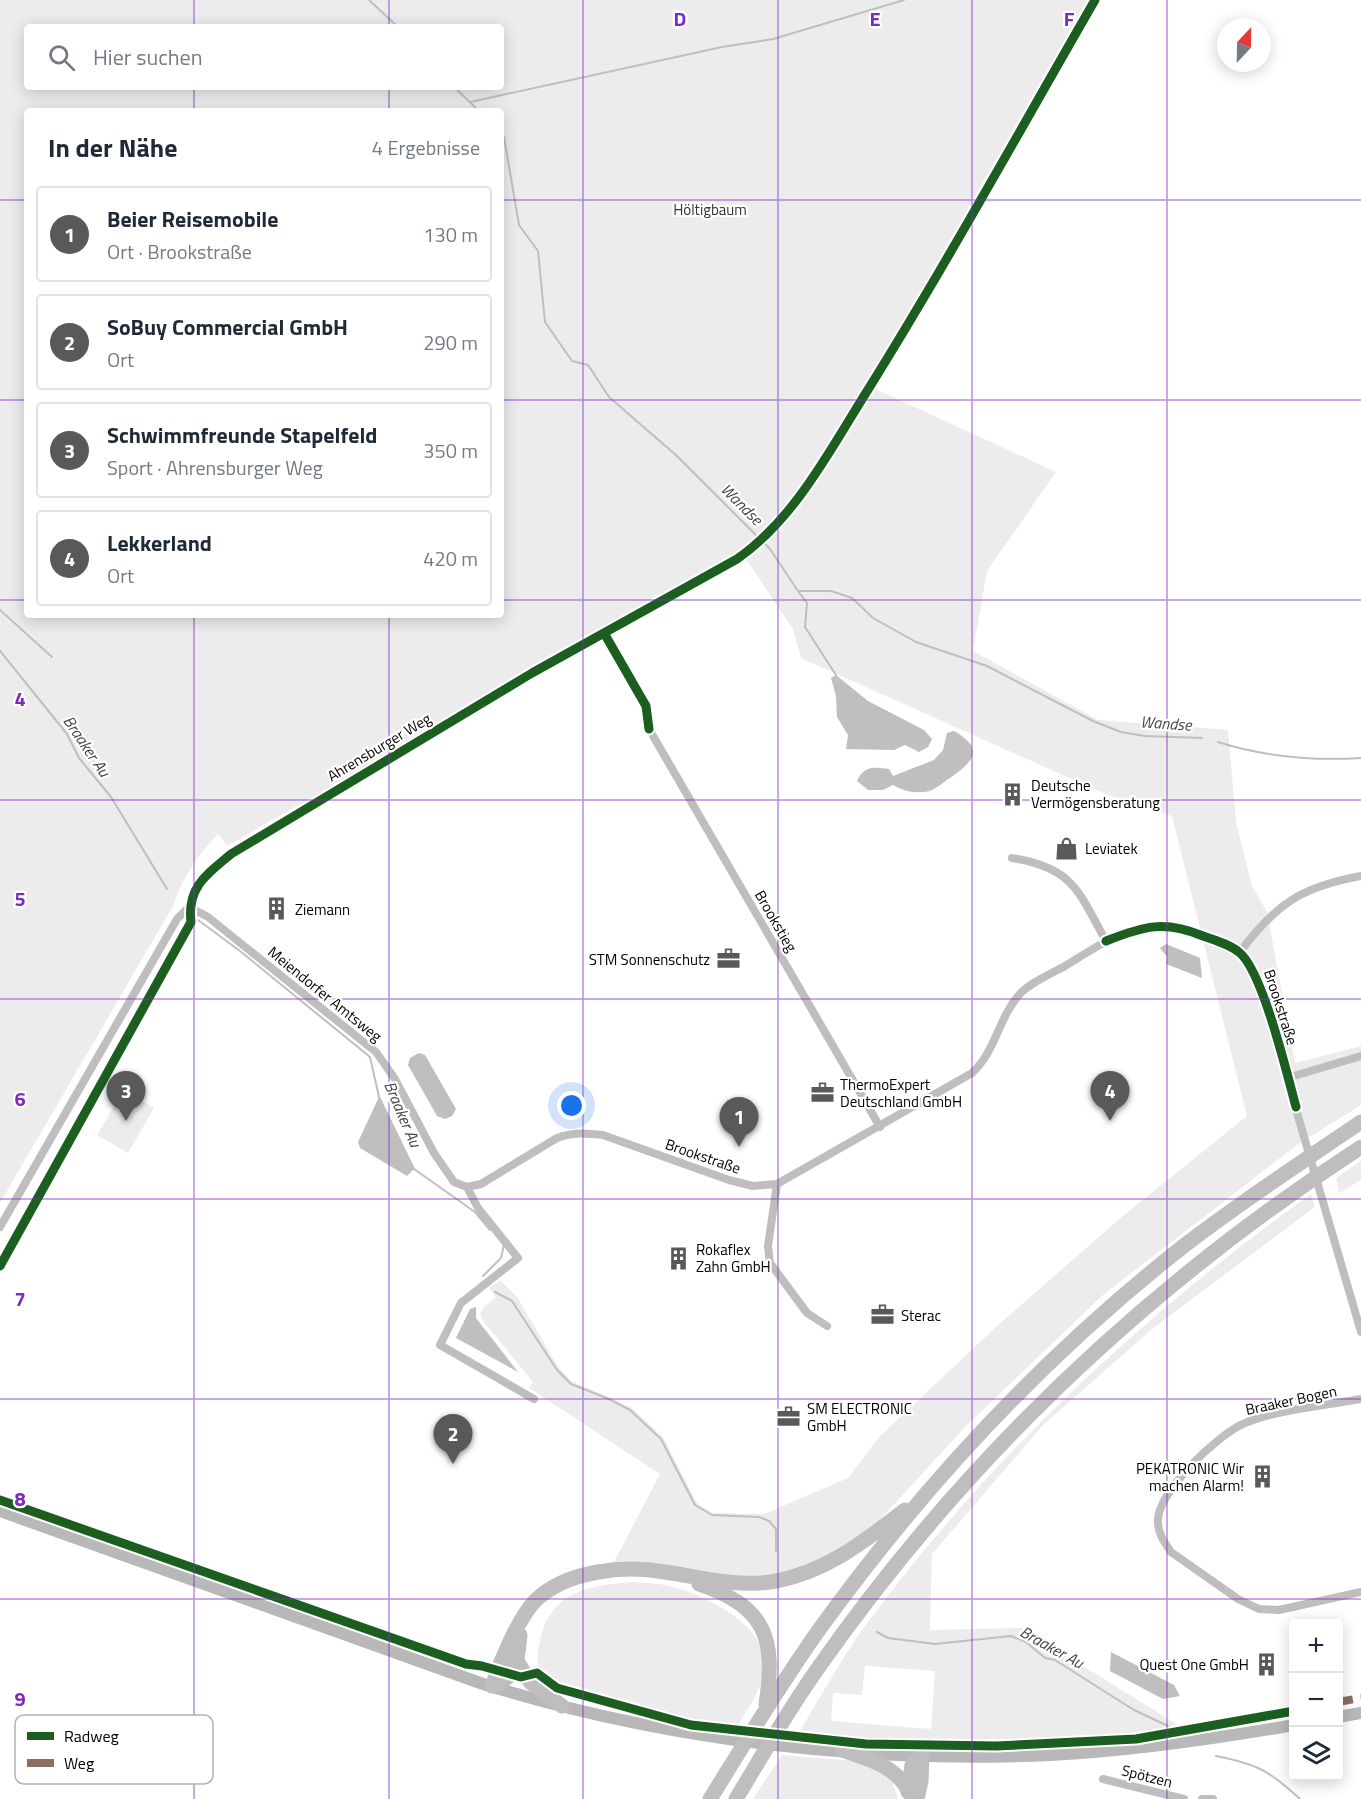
<!DOCTYPE html>
<html lang="de">
<head>
<meta charset="utf-8">
<style>
  :root { --surface:#fff; --page:#f2f2f3; --text:#1f2937; --muted:#747a83; --line:#e0e1e3; --accent:#595959 }
  body { margin:0; font-family:"Titillium Web",sans-serif; background:var(--page); color:var(--text) }
  .controls { position:absolute; right:18px; bottom:18px; display:grid; overflow:hidden; border-radius:6px; box-shadow:0 3px 15px #0003 }
  .controls button { width:54px; height:54px; display:grid; place-items:center; padding:0; border:0; border-bottom:2px solid var(--line); background:var(--surface); color:var(--text); font:30px sans-serif }
  .compass { position:absolute; left:1217px; top:18px; width:54px; height:54px; border-radius:50%; background:var(--surface); box-shadow:0 3px 15px #0003; rotate:22deg }
  .you { position:absolute; left:572px; top:1106px; width:21px; height:21px; margin:-15px; border:4px solid #fff; border-radius:50%; background:#1a73e8; box-shadow:0 0 0 9px #1a73e833 }
  .badge { display:grid; place-items:center; width:39px; height:39px; border-radius:50%; background:var(--accent); color:#fff; font-size:20px; font-weight:700 }
  .pin { position:absolute; translate:-50% -50px; filter:drop-shadow(0 2px 3px #0008) }
  .pin::after { content:''; position:absolute; top:32px; width:21px; height:18px; background:inherit; clip-path:polygon(0 0,100% 0,50% 100%) }
  .list { margin:0; padding:0; list-style:none }
  h2 { display:flex; justify-content:space-between; align-items:center; height:78px; margin:0; padding:0 24px; font-size:26px }
  h2 small { font-size:20px; font-weight:400; color:var(--muted) }
  .list li { display:grid; grid-template-columns:39px 1fr auto; gap:18px; align-items:center; box-sizing:border-box; height:96px; margin:0 12px 12px; padding:0 12px; border:2px solid var(--line); border-radius:6px }
  .list b { display:block; font-size:22px; white-space:nowrap }
  .list p { margin:0; font-size:20px; white-space:nowrap; color:var(--muted) }
  .list em { font-size:20px; font-style:normal; color:var(--muted) }
  .icon { flex:none; width:33px; height:33px; fill:none; stroke:currentColor; stroke-width:2; stroke-linecap:round; stroke-linejoin:round }
  .map { position:relative; flex:none; width:1361px; height:1799px; overflow:hidden }
  .search { position:absolute; background:var(--surface); box-shadow:0 3px 15px #0003; left:24px; top:24px; width:480px; height:66px; display:flex; align-items:center; gap:15px; box-sizing:border-box; padding:0 21px; border-radius:6px; color:var(--muted); font-size:22px }
  .panel { position:absolute; background:var(--surface); box-shadow:0 3px 15px #0003; left:24px; top:108px; width:480px; height:510px; border-radius:6px }
  .map>svg:first-child { display:block }
</style>
</head>
<body>
<div class="map">
<svg width="1361" height="1799" viewBox="0 0 1361 1799">
  <rect width="100%" height="100%" fill="#fff"/>
  <path fill="#ececec" fill-rule="evenodd" d="M0,0H1092L867,385L1056,472L987,571L973,651L1098,720L1228,730L1236,822L1252,886L1267,912L1295,1063L1361,1046V1105L1297,1145L1104,1294L968,1424L874,1526L834,1554L785,1573L744,1577L613,1564L660,1474L529,1388L533,1382L483,1321L480,1314L483,1308L496,1297L489,1287L501,1281L517,1297L559,1368L572,1381L632,1408L663,1437L697,1503L712,1513L764,1514L848,1478L879,1437L997,1326L1124,1215L1247,1116L1172,816L1110,796L801,658L793,629L748,562L739,553L227,846L218,834C197,856 183,877 173,906L0,1203ZM27,27H501V87H27ZM27,111H501V615H27Z
    M124,1090L154,1108L128,1153L97,1135Z
    M1361,1161V1180L1339,1193L1336,1178Z
    M1311,1194L1315,1207L1152,1329L1043,1425L932,1554L930,1630L1022,1628L1186,1730L935,1747L800,1731C821,1696 841,1659 865,1626C988,1459 1142,1315 1311,1194ZM865,1666L935,1671L931,1729L831,1721L833,1693L862,1695Z
    M632,1582C644,1583 657,1583 669,1586C703,1594 767,1624 764,1666C763,1690 745,1713 733,1733L540,1683C536,1665 537,1650 542,1632C557,1589 591,1586 632,1582Z
    M782,1755L853,1761L891,1777L898,1799H753Z"/>
  <path fill="#bfbfbf" d="M836,675L868,701L924,730L932,739L928,747L919,752L905,745L894,750L846,749L848,735L837,717L836,696L831,678Z
    M954,731C984,748 975,761 950,778C944,782 937,788 930,791C917,794 905,792 893,785L883,790H868L857,781C864,765 874,767 889,769L893,776L934,760L943,750L947,733Z
    M1166,944L1200,958L1202,978L1166,964L1167,957L1160,948Z
    M419,1053L425,1055L456,1109L452,1116L445,1119L437,1116L408,1065L410,1058Z
    M379,1097L414,1169L407,1176L360,1148L358,1142Z
    M476,1307V1318L518,1372L456,1338L470,1309Z
    M1111,1652L1174,1685L1180,1696L1163,1699L1110,1671Z"/>
  <g fill="none" stroke-linecap="round" stroke-linejoin="round">
    <path stroke="#bfbfbf" stroke-width="2" d="M369,0L398,27
      M454,87L479,111
      M470,102L722,47L773,39L904,0
      M501,133L504,137L519,225L538,251L545,322L572,361L588,365L609,397L677,456L770,549L798,591H831L852,598L873,618L916,642L987,666L1093,721L1121,732L1145,736L1202,738
      M798,591L807,603L805,627L836,675
      M0,610L52,657
      M0,651L67,734L79,758L111,797L167,889
      M1218,742C1265,757 1311,761 1361,758
      M198,920L240,951L370,1057L379,1097L414,1169L475,1212L490,1230
      M483,1276L501,1258L504,1245
      M495,1292L512,1301L557,1370L571,1384L609,1399L630,1410L661,1439L695,1505L712,1515L759,1517L769,1521L776,1529V1551
      M877,1632L888,1638L935,1644L1011,1636L1026,1642L1045,1658L1055,1660L1134,1710L1168,1726
      M1216,1756C1257,1764 1270,1771 1300,1799"/>
    <path stroke="#bebebe" stroke-width="8" d="M649,729L880,1127
      M1012,858C1074,868 1078,891 1106,941
      M189,907L208,917L376,1052L395,1079L434,1153L454,1182L467,1187L481,1184L557,1138C573,1132 586,1133 603,1135L729,1180L753,1186L777,1184L972,1073C996,1051 998,1019 1019,995C1029,983 1051,974 1065,966C1118,933 1146,913 1209,938C1231,947 1245,955 1257,976L1361,1332
      M1240,952C1276,904 1301,887 1361,876
      M1287,1078L1361,1056
      M777,1184L768,1246L770,1263L807,1313L827,1326
      M467,1187L478,1208L518,1258L461,1303L440,1345L534,1399
      M0,1227L177,919L189,907L199,882L231,854L532,673L604,633
      M1361,1399C1323,1406 1280,1409 1245,1423C1218,1434 1160,1490 1158,1519C1157,1532 1164,1542 1171,1552L1238,1599L1259,1609L1279,1610L1361,1592
      M1103,1779L1184,1799
      M1202,1799H1213"/>
    <path stroke="#b8b8b8" stroke-width="12" d="M0,1511L483,1684C663,1740 863,1764 1051,1755C1132,1751 1213,1739 1294,1725
      M1338,1717L1361,1713"/>
    <path stroke="#bebebe" stroke-width="15" d="M699,1584C766,1607 776,1638 766,1704
      M517,1661L530,1682L562,1706
      M492,1686C500,1662 518,1619 535,1601C566,1570 625,1565 665,1572C699,1577 735,1587 770,1582C823,1574 864,1542 905,1510
      M492,1686C517,1679 518,1658 520,1635
      M842,1750C868,1759 894,1765 908,1790
      M908,1792L912,1765L922,1754
      M710,1799C746,1741 781,1683 821,1627C924,1485 1047,1353 1185,1245C1242,1201 1302,1162 1361,1122
      M736,1799C762,1756 787,1712 816,1671C962,1462 1147,1286 1361,1147
      M917,1799L921,1781L922,1754"/>
    <path stroke="#8d6e63" stroke-width="8" stroke-dasharray="15 8" stroke-linecap="butt" d="M1338,1702L1361,1698"/>
    <defs>
      <path id="cycleway" d="M604,633L646,706L649,729
        M1106,941C1144,926 1164,920 1203,936C1215,940 1231,945 1240,953C1263,973 1287,1074 1296,1107
        M0,1266L191,922C187,887 206,875 231,854L532,673L737,559C796,518 831,448 869,388C948,261 1020,130 1095,0
        M0,1500L466,1664L482,1666L521,1677L537,1673L557,1688L691,1725L866,1744L996,1746L1136,1739L1294,1711"/>
    </defs>
    <use href="#cycleway" stroke="#fff" stroke-width="13"/>
    <use href="#cycleway" stroke="#1b5e20" stroke-width="9"/>
  </g>
  <path fill="none" stroke="#7b2cbf" stroke-width="1.5" stroke-opacity="0.55" d="M194,0V27M389,0V27M583,0V1799M778,0V1799M972,0V1799M1167,0V1799M194,87V111M389,87V111M0,200H27M501,200H1361M0,400H27M501,400H1361M0,600H27M501,600H1361M194,615V1799M389,615V1799M0,800H1361M0,999H1361M0,1199H1361M0,1399H1361M0,1599H1361"/>
  <defs>
    <symbol id="building-bare" viewBox="-9 -9 18 18"><path d="M-4-6H4V6H1V3H-1V6H-4ZM-2.5-4.3h1.7v1.8h-1.7ZM.8-4.3h1.7v1.8H.8ZM-2.5-1h1.7V.8h-1.7ZM.8-1h1.7V.8H.8Z" fill="#595959" stroke="#fff" stroke-width="2.5" paint-order="stroke"/></symbol>
    <symbol id="shop-bare" viewBox="-9 -9 18 18"><path d="M-5-2.5h2.3a2.7 3.5 0 0 1 5.4 0H5L5.5 6h-11ZM-1.5-2.5h3a1.5 2.3 0 0 0-3 0Z" fill="#595959" stroke="#fff" stroke-width="2.5" paint-order="stroke"/></symbol>
    <symbol id="office-bare" viewBox="-9 -9 18 18"><path d="M-6-3h4V-5.5h4V-3h4V5H-6ZM-1-4.5V-3h2v-1.5ZM-6 0V1H6V0Z" fill="#595959" stroke="#fff" stroke-width="2.5" paint-order="stroke"/></symbol>
  </defs>
  <g fill-rule="evenodd">
    <use href="#building-bare" x="996" y="778" width="33" height="33"/>
    <use href="#shop-bare" x="1050" y="832" width="33" height="33"/>
    <use href="#building-bare" x="260" y="892" width="33" height="33"/>
    <use href="#office-bare" x="712" y="942" width="33" height="33"/>
    <use href="#office-bare" x="806" y="1076" width="33" height="33"/>
    <use href="#building-bare" x="662" y="1242" width="33" height="33"/>
    <use href="#office-bare" x="866" y="1298" width="33" height="33"/>
    <use href="#office-bare" x="772" y="1400" width="33" height="33"/>
    <use href="#building-bare" x="1246" y="1460" width="33" height="33"/>
    <use href="#building-bare" x="1250" y="1648" width="33" height="33"/>
  </g>
  <g text-anchor="middle" dominant-baseline="central" stroke-width="4.5" stroke-linejoin="round" paint-order="stroke">
    <g font-size="15" fill="#333" stroke="#fff">
      <text x="710" y="209">Höltigbaum</text>
    </g>
    <g font-size="15" fill="#000" stroke="#fff">
      <text transform="translate(379 747) rotate(-31)">Ahrensburger Weg</text>
      <text transform="translate(776 921) rotate(60)">Brookstieg</text>
      <text transform="translate(325 994) rotate(39)">Meiendorfer Amtsweg</text>
      <text transform="translate(1281 1007) rotate(72)">Brookstraße</text>
      <text transform="translate(703 1156) rotate(19)">Brookstraße</text>
      <text transform="translate(1291 1400) rotate(-12)">Braaker Bogen</text>
      <text transform="translate(1147 1776) rotate(14)">Spötzen</text>
    </g>
    <g font-size="15" fill="#000" stroke="#fff" text-anchor="start">
      <text x="1031" y="785">Deutsche<tspan x="1031" dy="17">Vermögensberatung</tspan></text>
      <text x="1085" y="848">Leviatek</text>
      <text x="295" y="909">Ziemann</text>
      <text x="710" y="959" text-anchor="end">STM Sonnenschutz</text>
      <text x="840" y="1084">ThermoExpert<tspan x="840" dy="17">Deutschland GmbH</tspan></text>
      <text x="696" y="1249">Rokaflex<tspan x="696" dy="17">Zahn GmbH</tspan></text>
      <text x="901" y="1315">Sterac</text>
      <text x="807" y="1408">SM ELECTRONIC<tspan x="807" dy="17">GmbH</tspan></text>
      <text x="1244" y="1468" text-anchor="end">PEKATRONIC Wir<tspan x="1244" dy="17">machen Alarm!</tspan></text>
      <text x="1249" y="1664" text-anchor="end">Quest One GmbH</text>
    </g>
    <g font-size="16" font-style="italic" fill="#444" stroke="#fff">
      <text transform="translate(742 504) rotate(45)">Wandse</text>
      <text transform="translate(1166 723) rotate(4)">Wandse</text>
      <text transform="translate(87 746) rotate(56)">Braaker Au</text>
      <text transform="translate(403 1114) rotate(67)">Braaker Au</text>
      <text transform="translate(1052 1647) rotate(29)">Braaker Au</text>
    </g>
  </g>
  <rect x="15" y="1715" width="198" height="69" rx="9" fill="#fff" stroke="#b2b2b2" stroke-width="1.5"/>
  <rect x="27" y="1732" width="27" height="8" fill="#1b5e20"/>
  <rect x="27" y="1759" width="27" height="8" fill="#8d6e63"/>
  <g font-size="16" fill="#000">
    <text x="64" y="1742">Radweg</text>
    <text x="64" y="1769">Weg</text>
  </g>
  <g font-size="20" text-anchor="middle" font-weight="bold" fill="#7b2cbf" stroke="#fff" stroke-width="4.5" stroke-linejoin="round" paint-order="stroke">
    <text x="680" y="26">D</text>
    <text x="875" y="26">E</text>
    <text x="1069" y="26">F</text>
    <text x="20" y="706">4</text>
    <text x="20" y="906">5</text>
    <text x="20" y="1106">6</text>
    <text x="20" y="1306">7</text>
    <text x="20" y="1506">8</text>
    <text x="20" y="1706">9</text>
  </g>
</svg>
<div class="controls">
<button>+</button>
<button>−</button>
<button><svg class="icon" aria-label="layers" viewBox="0 0 24 24"><path d="M12 4l9 5-9 5-9-5zM3 14l9 5 9-5"/></svg></button>
</div>
<svg class="compass" viewBox="-18 -18 36 36"><path d="M0-13l5 13h-10z" fill="#e53935"/><path d="M0 13l5-13h-10z" fill="#747a83"/></svg>
<div class="you"></div>
<div class="pin badge" style="left:739px;top:1147px">1</div>
<div class="pin badge" style="left:453px;top:1464px">2</div>
<div class="pin badge" style="left:126px;top:1121px">3</div>
<div class="pin badge" style="left:1110px;top:1121px">4</div>
<div class="search"><svg class="icon" aria-label="search" viewBox="0 0 24 24"><circle cx="10" cy="10" r="6"/><path d="M15 15l6 6"/></svg>Hier suchen</div>
<section class="panel">
<h2>In der Nähe<small>4 Ergebnisse</small></h2>
<ul class="list">
<li><span class="badge">1</span><div><b>Beier Reisemobile</b><p>Ort · Brookstraße</p></div><em>130 m</em></li>
<li><span class="badge">2</span><div><b>SoBuy Commercial GmbH</b><p>Ort</p></div><em>290 m</em></li>
<li><span class="badge">3</span><div><b>Schwimmfreunde Stapelfeld</b><p>Sport · Ahrensburger Weg</p></div><em>350 m</em></li>
<li><span class="badge">4</span><div><b>Lekkerland</b><p>Ort</p></div><em>420 m</em></li>
</ul>
</section>
</div>
</body>
</html>
